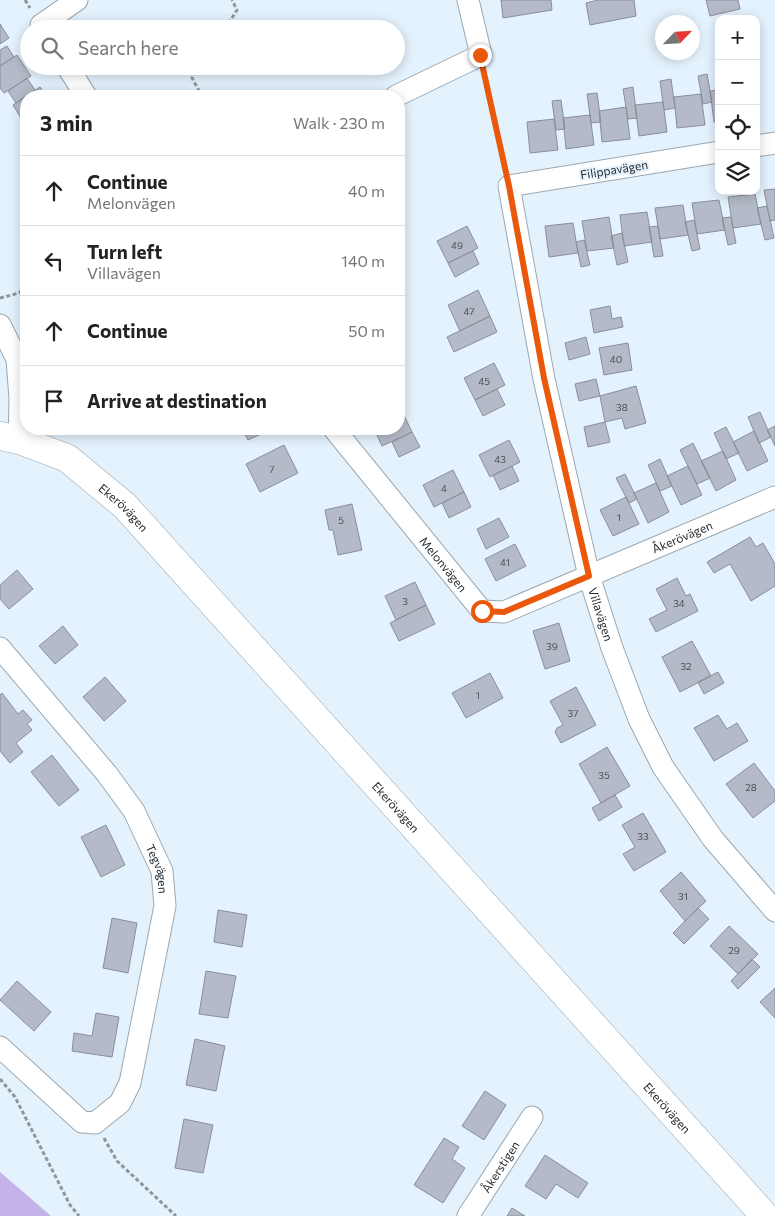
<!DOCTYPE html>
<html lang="en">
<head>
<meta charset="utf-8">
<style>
  :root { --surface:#fff; --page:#f6f6f6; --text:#222; --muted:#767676; --line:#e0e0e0 }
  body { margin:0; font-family:Commissioner,sans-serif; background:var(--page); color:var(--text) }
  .controls { position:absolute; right:15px; top:15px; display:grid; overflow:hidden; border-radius:10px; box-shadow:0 2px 12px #0003 }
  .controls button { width:45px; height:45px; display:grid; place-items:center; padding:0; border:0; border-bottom:1px solid var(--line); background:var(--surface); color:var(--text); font:25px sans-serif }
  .compass { position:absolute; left:655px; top:15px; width:45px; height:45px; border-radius:50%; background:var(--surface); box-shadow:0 2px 12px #0003; rotate:65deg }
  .stop { position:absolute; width:15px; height:15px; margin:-11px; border:4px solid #ea580c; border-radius:50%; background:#fff }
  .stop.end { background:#ea580c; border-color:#fff; box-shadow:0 1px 5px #0008 }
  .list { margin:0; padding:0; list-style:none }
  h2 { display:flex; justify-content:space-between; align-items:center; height:65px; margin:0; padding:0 20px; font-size:21px }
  h2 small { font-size:16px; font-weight:400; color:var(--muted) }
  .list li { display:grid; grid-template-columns:32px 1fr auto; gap:15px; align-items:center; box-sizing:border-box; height:70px; padding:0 20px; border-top:1px solid var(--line) }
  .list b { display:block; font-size:19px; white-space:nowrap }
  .list p { margin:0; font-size:16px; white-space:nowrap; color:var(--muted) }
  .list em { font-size:16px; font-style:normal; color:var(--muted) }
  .icon { flex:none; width:28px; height:28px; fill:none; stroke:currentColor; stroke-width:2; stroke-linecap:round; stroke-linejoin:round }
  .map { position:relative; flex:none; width:775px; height:1216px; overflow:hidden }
  .search { position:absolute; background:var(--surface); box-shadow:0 2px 12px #0003; left:20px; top:20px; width:385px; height:55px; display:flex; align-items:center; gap:12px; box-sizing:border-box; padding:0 18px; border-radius:28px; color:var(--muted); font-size:19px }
  .panel { position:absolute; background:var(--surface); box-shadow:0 2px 12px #0003; left:20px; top:90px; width:385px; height:345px; border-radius:20px }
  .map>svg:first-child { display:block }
</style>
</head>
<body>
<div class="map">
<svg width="775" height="1216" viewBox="0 0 775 1216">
  <rect width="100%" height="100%" fill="#e4f2fd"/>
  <path fill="#c3b3e9" d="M0,1172L51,1216H0Z"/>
  <path fill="#b5bac8" stroke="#898e9b" d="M501,0H551L552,10L503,18Z
    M598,0H634L636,16L590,25L586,3Z
    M706,0H738L740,9L710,16Z
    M0,24L9,38L0,44Z
    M7,46L14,57L0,66V50Z
    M17,55L31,76L4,93L0,88V66Z
    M707,74L712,102L703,104L698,76Z
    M27,78L35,90L16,103L8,91Z
    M671,79L675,108L664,110L660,81Z
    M40,87L46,96H26V126L13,105Z
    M633,87L637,118L628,119L623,89Z
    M719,90V122H714L710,91Z
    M597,93L601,122L591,123L587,94Z
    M701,94L705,125L677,128L674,97Z
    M561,100L565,129L556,130L552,101Z
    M663,102L667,132L639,136L635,105Z
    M626,107L630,139L602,142L599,111Z
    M590,115L594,145L566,149L563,118Z
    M554,119L558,150L530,153L527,122Z
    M775,189V220L770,221L764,190Z
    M755,194L761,224L733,228L728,197Z
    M719,200L725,230L697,234L692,203Z
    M683,205L688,235L660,239L655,208Z
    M767,206L774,238L765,240L757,208Z
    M647,212L652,242L624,246L620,215Z
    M609,217L614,248L587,251L582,221Z
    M731,217L736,243L728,245L722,218Z
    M694,220L700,249L692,251L685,222Z
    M573,223L578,253L549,257L545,226Z
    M467,226L478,248L448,263L437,241Z
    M658,226L663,256L654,257L649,227Z
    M622,233L628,262L617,265L611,236Z
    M584,240L590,265L581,267L576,242Z
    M473,251L479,264L455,277L448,263Z
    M478,290L490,316L460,331L448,305Z
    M610,306L612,319L621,317L623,327L594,333L590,310Z
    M490,316L497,332L454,352L447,337Z
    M586,337L590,354L569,360L565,343Z
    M628,343L632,370L604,375L599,348Z
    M494,363L505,385L475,400L464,378Z
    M596,379L600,396L579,401L575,384Z
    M636,386L646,423L625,429L622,418L605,422L600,396Z
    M497,389L505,405L483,416L475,400Z
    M401,409L412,432L382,446L374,429H399V411Z
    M760,412L771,437L759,443L748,417Z
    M605,422L610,442L588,447L584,427Z
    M775,426V446L767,430Z
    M726,427L739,453L726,459L714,433Z
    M242,429H272L248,440Z
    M754,431L768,461L747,471L733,442Z
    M412,432L420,447L399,457L392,442Z
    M509,440L520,462L490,477L479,455Z
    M693,443L710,478L697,484L680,450Z
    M284,445L298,473L260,492L246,464Z
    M723,451L736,480L716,491L701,461Z
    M660,459L672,486L660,491L648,465Z
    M512,466L519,481L500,490L493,475Z
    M688,466L702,495L681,505L667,476Z
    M453,470L464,492L434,507L423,485Z
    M625,474L637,499L629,503L616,478Z
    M656,483L669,512L648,523L634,493Z
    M464,492L471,507L449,518L442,503Z
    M626,497L639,524L613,536L600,510Z
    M352,504L362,550L338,555L333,530H329L325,510Z
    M499,518L509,537L486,549L477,529Z
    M750,537L756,547L763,543L775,564V586L751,601L730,564L714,573L707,562Z
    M515,544L526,566L496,581L485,559Z
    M17,570L33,589L9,609L0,599V585Z
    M677,578L686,596L690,594L698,611L656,632L649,619L667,610L656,589Z
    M415,582L426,605L396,620L385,596Z
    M426,605L435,624L399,641L390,623Z
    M559,623L570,661L545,669L533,631Z
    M63,626L78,645L55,664L39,646Z
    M692,641L711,676L680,692L662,657Z
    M718,672L724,683L704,694L698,682Z
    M490,673L503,698L466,718L452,693Z
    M105,677L126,701L104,721L83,697Z
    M576,687L596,725L561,743L555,732L557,728L563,725L550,701Z
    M2,693L18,714L23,710L32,720L27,724L32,730L16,743L23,752L10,763L0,751V695Z
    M718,715L727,729L737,723L748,741L714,761L694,728Z
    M607,747L630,786L601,803L579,764Z
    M52,755L79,790L59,806L31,772Z
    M754,763L775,791V801L753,818L726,784Z
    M615,795L622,807L599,821L592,808Z
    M643,813L666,852L634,871L623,854L635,847L622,825Z
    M106,825L125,865L101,877L81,837Z
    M681,872L706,901L685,921L660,891Z
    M698,908L709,919L684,944L673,933Z
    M218,910L247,915L242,947L214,942Z
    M112,918L137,923L128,973L103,968Z
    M729,926L758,954L738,974L710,946Z
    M752,959L760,967L738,989L731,981Z
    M206,971L236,976L228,1018L199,1014Z
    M17,981L51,1012L34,1031L0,1000Z
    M775,988V1018L760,1002Z
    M96,1013L119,1017L112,1057L72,1051L74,1033L92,1036Z
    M195,1039L225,1046L216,1091L186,1085Z
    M485,1091L506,1105L484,1140L462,1126Z
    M184,1119L213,1125L203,1173L175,1168Z
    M444,1138L459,1147L452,1159L465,1168L443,1203L414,1185Z
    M545,1155L588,1183L578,1198L556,1184L546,1199L525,1186Z
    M512,1208L525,1216H507Z"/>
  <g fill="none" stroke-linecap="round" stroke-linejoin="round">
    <defs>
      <g id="minor">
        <path d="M44,29L41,25L77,0"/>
        <path d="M67,66L86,96"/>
        <path d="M396,96L481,55L468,0"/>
        <path d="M756,146L775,143"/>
        <path id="s1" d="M719,152L509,186L544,379L589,576L612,648L639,719L663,767L713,839L775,911"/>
        <path d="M0,325L17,359L20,399L19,440"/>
        <path id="s2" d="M334,429L482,611L504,612L775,497"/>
        <path id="s3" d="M0,648L107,774L134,811L162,871L165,906L130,1083L120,1103L95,1123L82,1122L0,1047"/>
        <path id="s4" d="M468,1216L532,1117"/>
      </g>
      <g id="secondary">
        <path id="s5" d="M0,436L19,440L67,458L125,506L765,1216"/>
      </g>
    </defs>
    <use href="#minor" stroke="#9ba8b2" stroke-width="23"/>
    <use href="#secondary" stroke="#9ba8b2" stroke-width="29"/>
    <path stroke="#8c969e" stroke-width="3" stroke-dasharray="4 2.5" stroke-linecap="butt" d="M25,0L30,8
      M225,29L237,10L232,0
      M200,66L192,78L202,96
      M485,75L505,167
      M0,298L19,293L26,286
      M0,1079L15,1097L70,1205L79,1216
      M104,1138L117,1161L176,1216"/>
    <use href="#minor" stroke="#fff" stroke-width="21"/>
    <use href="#secondary" stroke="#fff" stroke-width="28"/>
  </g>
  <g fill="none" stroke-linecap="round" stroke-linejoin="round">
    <path stroke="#ea580c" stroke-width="6" d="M480,55L509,186L544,378L589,576L504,612L482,611"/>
  </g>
  <g text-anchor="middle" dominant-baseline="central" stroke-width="4" stroke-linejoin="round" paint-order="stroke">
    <g font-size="10" fill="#4a5056">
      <text x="457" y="245">49</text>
      <text x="469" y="311">47</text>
      <text x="616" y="359">40</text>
      <text x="484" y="381">45</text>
      <text x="622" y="407">38</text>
      <text x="500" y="459">43</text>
      <text x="272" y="469">7</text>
      <text x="444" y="488">4</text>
      <text x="619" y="517">1</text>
      <text x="341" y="520">5</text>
      <text x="505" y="562">41</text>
      <text x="405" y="601">3</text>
      <text x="679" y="603">34</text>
      <text x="552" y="646">39</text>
      <text x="686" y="666">32</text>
      <text x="478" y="695">1</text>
      <text x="573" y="713">37</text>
      <text x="604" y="775">35</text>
      <text x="751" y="787">28</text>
      <text x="643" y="836">33</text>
      <text x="683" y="896">31</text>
      <text x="734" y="950">29</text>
    </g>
    <g font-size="12" fill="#272c30" stroke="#e4f2fd">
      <text transform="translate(614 169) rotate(-9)">Filippavägen</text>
      <text stroke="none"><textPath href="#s5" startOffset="146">Ekerövägen</textPath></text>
      <text stroke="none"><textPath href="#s2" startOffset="450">Åkerövägen</textPath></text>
      <text stroke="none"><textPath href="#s2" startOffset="174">Melonvägen</textPath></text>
      <text stroke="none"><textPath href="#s1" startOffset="651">Villavägen</textPath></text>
      <text stroke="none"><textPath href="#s5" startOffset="551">Ekerövägen</textPath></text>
      <text stroke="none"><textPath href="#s3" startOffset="274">Tegvägen</textPath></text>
      <text stroke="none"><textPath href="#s5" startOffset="956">Ekerövägen</textPath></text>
      <text stroke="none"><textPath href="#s4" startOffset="59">Åkerstigen</textPath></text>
    </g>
  </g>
</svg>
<div class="controls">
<button>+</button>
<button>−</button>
<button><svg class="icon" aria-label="locate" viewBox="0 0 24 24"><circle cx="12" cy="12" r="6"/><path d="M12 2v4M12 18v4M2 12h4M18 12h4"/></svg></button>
<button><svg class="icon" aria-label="layers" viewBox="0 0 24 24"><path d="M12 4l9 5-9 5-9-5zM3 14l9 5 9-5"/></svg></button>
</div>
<svg class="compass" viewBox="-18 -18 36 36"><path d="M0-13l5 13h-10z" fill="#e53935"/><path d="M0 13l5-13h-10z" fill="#767676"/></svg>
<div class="stop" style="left:482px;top:611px"></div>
<div class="stop end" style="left:480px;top:55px"></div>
<div class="search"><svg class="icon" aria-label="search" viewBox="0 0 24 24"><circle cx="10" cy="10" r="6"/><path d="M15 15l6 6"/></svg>Search here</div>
<section class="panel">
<h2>3 min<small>Walk · 230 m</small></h2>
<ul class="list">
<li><svg class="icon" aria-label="ahead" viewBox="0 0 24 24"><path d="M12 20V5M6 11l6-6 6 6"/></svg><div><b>Continue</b><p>Melonvägen</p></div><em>40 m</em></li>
<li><svg class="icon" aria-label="left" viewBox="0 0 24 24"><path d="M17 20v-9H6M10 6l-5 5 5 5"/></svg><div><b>Turn left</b><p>Villavägen</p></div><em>140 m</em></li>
<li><svg class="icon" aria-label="ahead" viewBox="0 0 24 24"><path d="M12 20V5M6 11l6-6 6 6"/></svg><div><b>Continue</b></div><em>50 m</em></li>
<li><svg class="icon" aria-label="arrive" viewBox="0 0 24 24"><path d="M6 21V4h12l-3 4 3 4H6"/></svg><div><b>Arrive at destination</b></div></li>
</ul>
</section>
</div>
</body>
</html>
